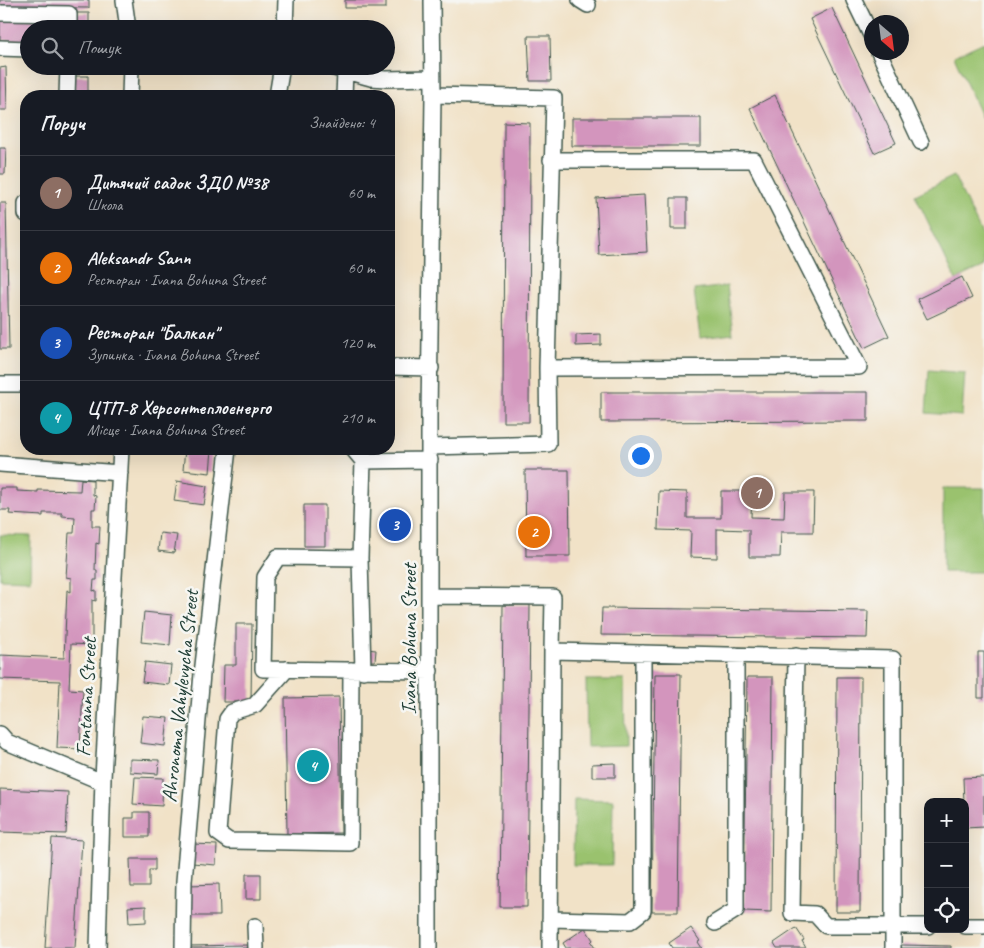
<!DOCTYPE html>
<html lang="uk">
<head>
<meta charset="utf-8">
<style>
  :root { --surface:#171b24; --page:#242831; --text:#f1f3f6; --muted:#9ea1a6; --line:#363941; --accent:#8c9099 }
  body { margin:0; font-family:Caveat,sans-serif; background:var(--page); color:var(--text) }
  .controls { position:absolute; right:15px; bottom:15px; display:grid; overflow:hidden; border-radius:10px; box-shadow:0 5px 20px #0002 }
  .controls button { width:45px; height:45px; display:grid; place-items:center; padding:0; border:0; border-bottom:1px solid var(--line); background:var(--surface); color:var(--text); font:25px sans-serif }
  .compass { position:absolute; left:864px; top:15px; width:45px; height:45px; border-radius:50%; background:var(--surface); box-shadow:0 5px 20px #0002; rotate:152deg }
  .you { position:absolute; left:640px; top:455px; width:18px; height:18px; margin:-12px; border:4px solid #fff; border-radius:50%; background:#1a73e8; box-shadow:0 0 0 8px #1a73e833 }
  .badge { display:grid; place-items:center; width:32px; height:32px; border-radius:50%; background:var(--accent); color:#fff; font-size:16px; font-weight:700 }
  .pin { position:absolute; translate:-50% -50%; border:2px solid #fff; box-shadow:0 1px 5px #0006 }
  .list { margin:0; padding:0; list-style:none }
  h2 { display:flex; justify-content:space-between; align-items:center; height:65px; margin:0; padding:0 20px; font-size:21px }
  h2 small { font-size:16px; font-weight:400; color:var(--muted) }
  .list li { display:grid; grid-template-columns:32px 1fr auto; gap:15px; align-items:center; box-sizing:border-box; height:75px; padding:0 20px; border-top:1px solid var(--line) }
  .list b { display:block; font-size:19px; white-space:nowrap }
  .list p { margin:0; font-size:16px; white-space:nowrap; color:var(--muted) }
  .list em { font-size:16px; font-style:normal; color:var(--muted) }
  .icon { flex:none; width:28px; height:28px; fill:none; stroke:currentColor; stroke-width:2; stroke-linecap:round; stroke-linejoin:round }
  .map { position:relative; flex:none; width:984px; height:948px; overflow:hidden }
  .search { position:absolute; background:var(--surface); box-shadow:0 5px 20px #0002; left:20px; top:20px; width:375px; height:55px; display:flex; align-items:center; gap:12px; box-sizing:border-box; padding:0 18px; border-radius:28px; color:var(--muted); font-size:19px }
  .panel { position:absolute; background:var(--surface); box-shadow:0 5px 20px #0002; left:20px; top:90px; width:375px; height:365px; border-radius:20px }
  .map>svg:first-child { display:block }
</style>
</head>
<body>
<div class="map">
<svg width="984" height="948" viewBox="0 0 984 948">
  <rect width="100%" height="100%" fill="#f6f6f2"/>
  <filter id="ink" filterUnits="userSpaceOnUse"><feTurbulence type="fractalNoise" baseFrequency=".02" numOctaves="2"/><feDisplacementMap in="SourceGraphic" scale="10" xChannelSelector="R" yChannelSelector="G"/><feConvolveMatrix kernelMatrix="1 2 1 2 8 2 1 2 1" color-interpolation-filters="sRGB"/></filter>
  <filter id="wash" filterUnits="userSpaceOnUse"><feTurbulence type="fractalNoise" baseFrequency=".0096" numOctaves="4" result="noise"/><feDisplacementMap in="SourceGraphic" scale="20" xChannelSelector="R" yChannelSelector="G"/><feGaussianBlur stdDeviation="1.12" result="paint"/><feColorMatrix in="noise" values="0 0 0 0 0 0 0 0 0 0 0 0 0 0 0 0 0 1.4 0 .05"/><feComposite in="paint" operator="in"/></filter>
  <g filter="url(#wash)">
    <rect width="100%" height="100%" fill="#f1e2c7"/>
    <path fill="#9ac26e" stroke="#5c8051" d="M984,42V123L954,56Z
      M954,176L984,238V267L956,280L915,195Z
      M727,286L733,334L700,338L694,290Z
      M929,370L965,373L962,416L926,413Z
      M943,488H984V572H943Z
      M0,535L31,536L30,580L0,579Z
      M586,680H625L626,746L587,747Z
      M574,799L613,800L612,865H573Z"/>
    <g id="blocks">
      <path fill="#d395bd" d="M0,0H89V8L0,7Z
        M345,0H386V8H345Z
        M832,8L896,143L874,153L810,19Z
        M73,13H89V29H73Z
        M0,18L63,20L62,29H29V41L0,40Z
        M528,36H550L551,81H530Z
        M6,67L7,110H0V68Z
        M74,76H88V96H74Z
        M775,95L889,336L864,348L750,108Z
        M572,118H701V146H572Z
        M504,122L530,123L529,422H503Z
        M0,148H6L5,174H0Z
        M644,195L647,252L599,255L596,198Z
        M671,198H687V229H671Z
        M0,203H6L9,349H0Z
        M962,277L972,298L927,319L917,299Z
        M601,334V345L576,346V335Z
        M601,392H868V421L601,422Z
        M185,449H212L210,473L183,470Z
        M525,470H569L570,556H526Z
        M81,479L93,480V495L96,496L95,509H92V526H100L99,544L96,543L95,570H97V580H94L93,591L96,590V601L92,600V645L71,644L69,689L83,690L80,749L57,748L60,681L0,679V655L64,658L67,590L71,592V578L66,577L69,533H74L75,517L62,516V513H43V516L9,514L10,510H0V488H17V491L38,492V490L80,491Z
        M177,481L207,486L204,505L174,501Z
        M659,491L687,492V518H721V491H752L751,517L784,518L785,492H814L813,532H781L780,557H749V530L717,529V558L690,557L691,531L658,530Z
        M304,505H325V546H304Z
        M160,533L177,535L174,553L158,551Z
        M503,605H530L527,907H500Z
        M602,608L868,611L867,638L601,635Z
        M144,612L172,615L170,645L141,642Z
        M236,624H252L251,702H223L224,665H236Z
        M366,649L376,650L375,661H365Z
        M978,652H984V698H978Z
        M145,662L171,665L169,685L142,682Z
        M655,674H681L678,912H652Z
        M747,677H773L771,912L744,911Z
        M837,677H861L860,912H836Z
        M339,697L341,833L287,834L285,698Z
        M143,716L168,718L165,746L140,743Z
        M130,759L159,760L158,774L130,772Z
        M615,763V777H592V764Z
        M135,777L163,778L162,806L133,804Z
        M984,777V827L965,828L963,778Z
        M0,789L68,792L66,834L0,832Z
        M134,812H149V837H125V818H134Z
        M52,838L82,840L75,948H45Z
        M193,844L217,845L216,865L192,863Z
        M130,859H155V870H149V887H131Z
        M246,874H261V899H246Z
        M219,884L220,916H190L189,885Z
        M146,906V922L129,923L128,907Z
        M585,928L593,940L591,942L595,948H566L563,943Z
        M691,928L700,941L698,942L702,948H672L669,943Z
        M796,928L804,940L802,941L806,948H777L774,943Z
        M248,945V948H187V946Z
        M901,945L951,946V948H901Z"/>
    </g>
  </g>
  <g filter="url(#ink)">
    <use href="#blocks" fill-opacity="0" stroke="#3e564a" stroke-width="1"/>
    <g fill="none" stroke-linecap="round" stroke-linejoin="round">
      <defs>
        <path id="minor" d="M124,0L128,29
          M580,0L588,5
          M854,0L872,37
          M0,13L69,14V29
          M285,29L286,0
          M0,48L29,49
          M879,52L921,142
          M327,66L371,78L386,79L432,78
          M67,96L68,66
          M130,96L131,66
          M277,96L282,66
          M344,96L345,72
          M26,203V214
          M389,367L431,368
          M547,368L859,367L754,160H551
          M0,384H26
          M430,447L548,444L547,368L554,98L433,95
          M353,449L363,461L360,558L363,671
          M363,461L430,460
          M0,464L120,473
          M360,558L278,557L265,577L263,669L430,671
          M430,596L553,597L552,651L893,659V948
          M796,656L792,913L815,914L826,926H928
          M287,669L255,705L232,712L227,719L218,833L229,841L350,843L351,670
          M0,734L7,742L102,782
          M550,919L630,921L643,911V653
          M715,923L736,910V655
          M255,926L256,948
          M965,926H984
          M98,948L103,778L121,449
          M183,948L184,881L202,674L228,449
          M429,948V416L433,95L432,0
          M550,948L552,651"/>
      </defs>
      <use href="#minor" stroke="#3e564a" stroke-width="18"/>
      <use href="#minor" stroke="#fff" stroke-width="15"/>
    </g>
  </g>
  <g text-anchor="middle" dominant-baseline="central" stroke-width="5" stroke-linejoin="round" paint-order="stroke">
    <g font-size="21" fill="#1f3d34" stroke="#f6f6f2">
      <text transform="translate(409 639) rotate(-90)">Ivana Bohuna Street</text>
      <text transform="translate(180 696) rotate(-84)">Ahronoma Vahylevycha Street</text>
      <text transform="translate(86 697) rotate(-87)">Fontanna Street</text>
    </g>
  </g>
</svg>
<div class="controls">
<button>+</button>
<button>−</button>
<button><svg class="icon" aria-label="locate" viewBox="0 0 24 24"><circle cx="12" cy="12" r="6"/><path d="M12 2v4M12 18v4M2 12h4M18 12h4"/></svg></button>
</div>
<svg class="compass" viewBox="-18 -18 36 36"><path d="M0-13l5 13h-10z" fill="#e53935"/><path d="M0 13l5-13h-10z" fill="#9ea1a6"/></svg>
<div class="you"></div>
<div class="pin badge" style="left:757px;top:493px;background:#8d6e63">1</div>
<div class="pin badge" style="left:534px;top:532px;background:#e8710a">2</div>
<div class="pin badge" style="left:395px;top:525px;background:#1a4fb4">3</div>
<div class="pin badge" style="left:313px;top:766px;background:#0f9aa8">4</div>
<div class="search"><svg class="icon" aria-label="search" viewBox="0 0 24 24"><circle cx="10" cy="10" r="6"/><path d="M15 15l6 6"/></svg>Пошук</div>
<section class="panel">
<h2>Поруч<small>Знайдено: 4</small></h2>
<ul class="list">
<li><span class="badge" style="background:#8d6e63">1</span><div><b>Дитячий садок ЗДО №38</b><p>Школа</p></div><em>60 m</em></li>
<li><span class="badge" style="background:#e8710a">2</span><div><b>Aleksandr Sann</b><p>Ресторан · Ivana Bohuna Street</p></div><em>60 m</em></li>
<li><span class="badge" style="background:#1a4fb4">3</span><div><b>Ресторан &quot;Балкан&quot;</b><p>Зупинка · Ivana Bohuna Street</p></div><em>120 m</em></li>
<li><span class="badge" style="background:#0f9aa8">4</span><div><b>ЦТП-8 Херсонтеплоенерго</b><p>Місце · Ivana Bohuna Street</p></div><em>210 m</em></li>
</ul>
</section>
</div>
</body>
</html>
